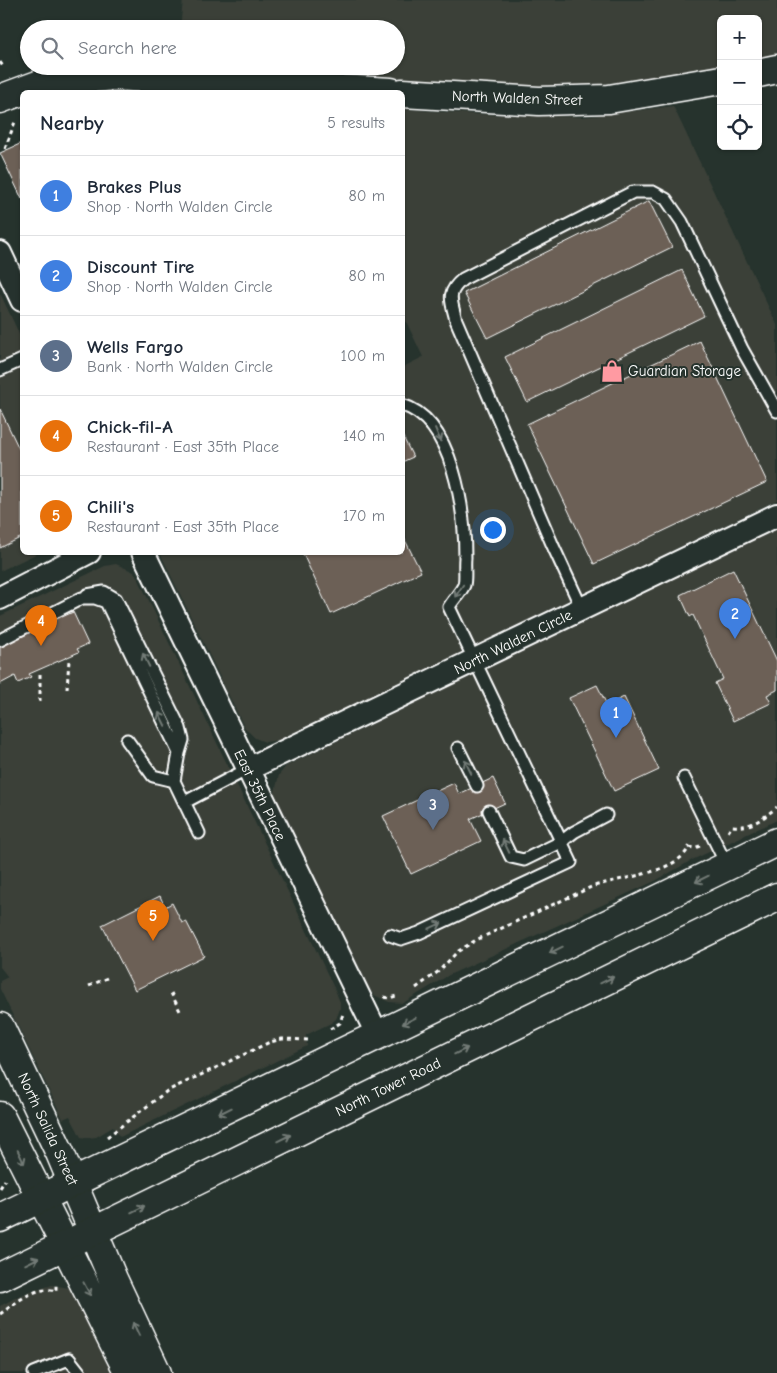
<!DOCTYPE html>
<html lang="en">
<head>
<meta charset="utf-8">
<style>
  :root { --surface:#fff; --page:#f2f2f3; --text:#1f2937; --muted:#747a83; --line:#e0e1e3; --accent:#845c67 }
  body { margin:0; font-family:"Comic Neue",sans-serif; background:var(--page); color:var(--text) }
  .controls { position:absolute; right:15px; top:15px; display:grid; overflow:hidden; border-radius:8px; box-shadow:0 1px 4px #0004 }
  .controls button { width:45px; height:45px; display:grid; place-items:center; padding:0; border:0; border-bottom:1px solid var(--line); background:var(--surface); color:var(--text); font:25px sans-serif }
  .you { position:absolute; left:492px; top:529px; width:18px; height:18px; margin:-12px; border:4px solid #fff; border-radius:50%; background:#1a73e8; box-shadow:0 0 0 8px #1a73e833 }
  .badge { display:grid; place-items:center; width:32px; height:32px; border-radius:50%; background:var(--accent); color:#fff; font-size:16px; font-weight:700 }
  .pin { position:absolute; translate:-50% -41px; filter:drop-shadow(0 1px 2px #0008) }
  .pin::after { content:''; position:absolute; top:26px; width:18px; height:15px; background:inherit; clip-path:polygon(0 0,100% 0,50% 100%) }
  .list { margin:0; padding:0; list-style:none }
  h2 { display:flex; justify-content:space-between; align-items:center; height:65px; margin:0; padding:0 20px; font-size:21px }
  h2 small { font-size:16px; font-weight:400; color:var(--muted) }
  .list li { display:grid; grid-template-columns:32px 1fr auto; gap:15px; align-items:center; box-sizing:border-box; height:80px; padding:0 20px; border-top:1px solid var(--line) }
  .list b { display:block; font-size:19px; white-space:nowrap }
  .list p { margin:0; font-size:16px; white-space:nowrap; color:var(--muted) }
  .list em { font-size:16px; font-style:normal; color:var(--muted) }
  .icon { flex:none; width:28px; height:28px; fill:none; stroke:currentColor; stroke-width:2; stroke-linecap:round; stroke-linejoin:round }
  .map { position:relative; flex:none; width:777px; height:1373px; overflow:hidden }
  .search { position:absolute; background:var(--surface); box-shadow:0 1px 4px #0004; left:20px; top:20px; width:385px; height:55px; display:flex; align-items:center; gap:12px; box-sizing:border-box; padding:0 18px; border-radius:28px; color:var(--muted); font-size:19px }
  .panel { position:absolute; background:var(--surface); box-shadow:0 1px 4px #0004; left:20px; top:90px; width:385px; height:465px; border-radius:8px }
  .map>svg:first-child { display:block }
</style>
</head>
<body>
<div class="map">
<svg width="777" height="1373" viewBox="0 0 777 1373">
  <rect width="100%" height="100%" fill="#26332d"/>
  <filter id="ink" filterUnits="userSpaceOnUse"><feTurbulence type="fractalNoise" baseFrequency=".02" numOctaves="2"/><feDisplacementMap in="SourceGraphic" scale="10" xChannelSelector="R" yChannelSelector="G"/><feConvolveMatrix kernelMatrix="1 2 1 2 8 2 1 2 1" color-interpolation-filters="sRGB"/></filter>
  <g filter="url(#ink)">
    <path fill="#3b4139" d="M183,0H777V55L758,59V19H721V66L672,75L580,87L449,83L235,66H396V29H180Z
      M673,106L777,325V500L281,740L265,742L255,738L244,727L160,553L402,552L403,367L423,357L403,315V109L474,114L584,117Z
      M0,293L22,340V552L38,553L0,571Z
      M777,529V820L692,860L655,881L449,975L403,1003L389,1002L374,995L366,987L279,808L274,796L279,775L286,766L509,657Z
      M116,564L134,572L139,580L335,990L340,1002V1009L336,1019L331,1023L306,1035L307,1046L120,1137L113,1127L96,1137L86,1138L81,1137L70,1116L63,1119L0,989V981L8,977L0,967V616L105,566Z
      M52,1285L69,1288L79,1296L120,1373H0V1306L21,1295Z"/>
    <path fill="#6c6156" stroke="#fff" d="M22,143V199L0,153Z
      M649,201L672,247L487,338L464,293Z
      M682,270L704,316L527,402L505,357Z
      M700,341L767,482L594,564L527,424Z
      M0,409L22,455V537L0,548Z
      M402,435L413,457L402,462Z
      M402,534L421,572L331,614L302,552H402Z
      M733,569L777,661V690L767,695L771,703L733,721L715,683L723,679L693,615L690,617L680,595Z
      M73,612L88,644L77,649L79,652L29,674L31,677L18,683L15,676L0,684V644L60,615L62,617Z
      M597,685L607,705L624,697L659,770L614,791L569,698Z
      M493,778L505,803L470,819L481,841L411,874L383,816L454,783L459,794Z
      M160,896L165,907L172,903L182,923L186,921L204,956L135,990L102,925Z"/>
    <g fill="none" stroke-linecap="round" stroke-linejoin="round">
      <defs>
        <path id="service" d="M0,370L22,360
          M87,595L104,592L116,599L180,728L183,740L179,753
          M582,609L553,546L456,320C451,300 446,293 463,279L633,192H653L666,199L682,222L742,349L777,411
          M0,640L82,598H95L106,602L179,753L174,781
          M127,740L153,776L174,781L199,833
          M458,748L477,786
          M684,778L727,866
          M185,802L248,769
          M489,811L511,857L524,860L561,842L574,832L606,815
          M390,935L401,939L419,933L571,862L449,607C453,600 461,592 464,585C466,578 464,566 465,558C465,512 454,420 402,405
          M34,1373L69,1359L80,1373"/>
        <path id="minor" d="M0,253L22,300
          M143,552L378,1036
          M0,598L89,552
          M248,769L777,515"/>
        <path id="tertiary" d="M758,73L777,69
          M402,93L539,101L609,99L721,80
          M0,99L46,82L115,76L391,92
          M0,1027L60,1153L113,1279L157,1373
          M0,1116L129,1373"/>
        <path id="primary" d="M0,1218L777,842
          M0,1277L777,897"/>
      </defs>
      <use href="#service" stroke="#fff" stroke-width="15"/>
      <use href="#minor" stroke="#fff" stroke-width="26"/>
      <use href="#tertiary" stroke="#fff" stroke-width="31"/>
      <use href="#primary" stroke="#fff" stroke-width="31"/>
      <path stroke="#fff" stroke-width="3" stroke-dasharray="4 4" stroke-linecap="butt" d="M0,62L4,68
        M5,149L16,119
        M40,674V702
        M67,689L69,660
        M728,832L732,826C752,828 762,819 777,807
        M89,986L107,978
        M416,988L439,971L457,952L476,940L589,888C616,877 676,875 689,847L694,848L700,846
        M171,993L180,1011
        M384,997L390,998L399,995
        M330,1029L340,1023L343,1014
        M107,1137L167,1091L270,1042L282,1039L309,1040
        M0,1188L5,1180
        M0,1314C16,1303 35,1285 56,1291V1285"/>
      <use href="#service" stroke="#26332d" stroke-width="11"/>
      <use href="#minor" stroke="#26332d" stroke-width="22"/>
      <use href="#tertiary" stroke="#26332d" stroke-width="28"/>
      <use href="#primary" stroke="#26332d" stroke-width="28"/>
    </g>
    <defs><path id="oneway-shaft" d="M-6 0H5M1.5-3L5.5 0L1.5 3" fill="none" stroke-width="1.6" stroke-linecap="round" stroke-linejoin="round" transform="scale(1.25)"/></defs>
    <g stroke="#727a76">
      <use href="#oneway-shaft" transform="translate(438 435) rotate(67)"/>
      <use href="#oneway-shaft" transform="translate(459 591) rotate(123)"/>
      <use href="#oneway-shaft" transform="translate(146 660) rotate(-116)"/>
      <use href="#oneway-shaft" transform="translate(162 719) rotate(-116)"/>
      <use href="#oneway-shaft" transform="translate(468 767) rotate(-116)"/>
      <use href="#oneway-shaft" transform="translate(506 846) rotate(-116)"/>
      <use href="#oneway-shaft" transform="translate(702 879) rotate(154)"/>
      <use href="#oneway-shaft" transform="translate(435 926) rotate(-25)"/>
      <use href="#oneway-shaft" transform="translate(556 950) rotate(154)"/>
      <use href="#oneway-shaft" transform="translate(607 980) rotate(-26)"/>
      <use href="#oneway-shaft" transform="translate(409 1021) rotate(154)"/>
      <use href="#oneway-shaft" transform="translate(461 1051) rotate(-26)"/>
      <use href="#oneway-shaft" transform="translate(225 1111) rotate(154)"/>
      <use href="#oneway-shaft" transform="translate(284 1138) rotate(-26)"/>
      <use href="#oneway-shaft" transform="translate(21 1157) rotate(64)"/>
      <use href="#oneway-shaft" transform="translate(138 1209) rotate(-26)"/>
      <use href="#oneway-shaft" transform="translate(32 1261) rotate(-26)"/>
      <use href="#oneway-shaft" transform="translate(87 1289) rotate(62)"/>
      <use href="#oneway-shaft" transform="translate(136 1329) rotate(-115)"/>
    </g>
  </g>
  <defs>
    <symbol id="shop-bare" viewBox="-9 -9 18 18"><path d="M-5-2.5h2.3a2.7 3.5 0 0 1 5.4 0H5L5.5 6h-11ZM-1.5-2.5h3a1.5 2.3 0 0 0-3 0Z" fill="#ff9aa2" stroke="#26332d" stroke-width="2.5" paint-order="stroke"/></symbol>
  </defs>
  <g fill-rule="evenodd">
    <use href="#shop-bare" x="596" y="355" width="32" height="32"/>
  </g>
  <g text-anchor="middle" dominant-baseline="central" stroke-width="4" stroke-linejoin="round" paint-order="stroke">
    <g font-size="15" fill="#fff" stroke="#26332d">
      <text transform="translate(517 98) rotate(2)">North Walden Street</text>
      <text transform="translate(513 642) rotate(-26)">North Walden Circle</text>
      <text transform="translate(260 795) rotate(64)">East 35th Place</text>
      <text transform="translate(388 1087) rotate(-26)">North Tower Road</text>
      <text transform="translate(48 1129) rotate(65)">North Salida Street</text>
    </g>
    <g font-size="15" fill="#fff" stroke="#26332d" text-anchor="start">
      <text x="628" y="371">Guardian Storage</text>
    </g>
  </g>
</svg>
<div class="controls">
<button>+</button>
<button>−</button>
<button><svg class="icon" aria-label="locate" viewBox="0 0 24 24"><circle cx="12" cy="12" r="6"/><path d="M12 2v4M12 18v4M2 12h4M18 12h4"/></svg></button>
</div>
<div class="you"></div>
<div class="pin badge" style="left:616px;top:738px;background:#3f7fe0">1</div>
<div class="pin badge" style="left:735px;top:639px;background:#3f7fe0">2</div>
<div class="pin badge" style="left:433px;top:830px;background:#5c6f8a">3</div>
<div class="pin badge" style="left:41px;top:646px;background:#e8710a">4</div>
<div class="pin badge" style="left:153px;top:941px;background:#e8710a">5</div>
<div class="search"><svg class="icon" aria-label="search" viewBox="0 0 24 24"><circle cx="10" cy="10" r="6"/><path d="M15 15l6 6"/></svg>Search here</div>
<section class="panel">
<h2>Nearby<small>5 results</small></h2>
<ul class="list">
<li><span class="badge" style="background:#3f7fe0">1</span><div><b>Brakes Plus</b><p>Shop · North Walden Circle</p></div><em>80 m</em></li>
<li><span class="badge" style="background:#3f7fe0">2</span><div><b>Discount Tire</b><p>Shop · North Walden Circle</p></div><em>80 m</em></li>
<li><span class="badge" style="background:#5c6f8a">3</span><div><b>Wells Fargo</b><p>Bank · North Walden Circle</p></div><em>100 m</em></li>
<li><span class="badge" style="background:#e8710a">4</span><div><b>Chick-fil-A</b><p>Restaurant · East 35th Place</p></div><em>140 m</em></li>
<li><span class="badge" style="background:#e8710a">5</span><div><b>Chili's</b><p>Restaurant · East 35th Place</p></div><em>170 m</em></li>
</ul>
</section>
</div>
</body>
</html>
